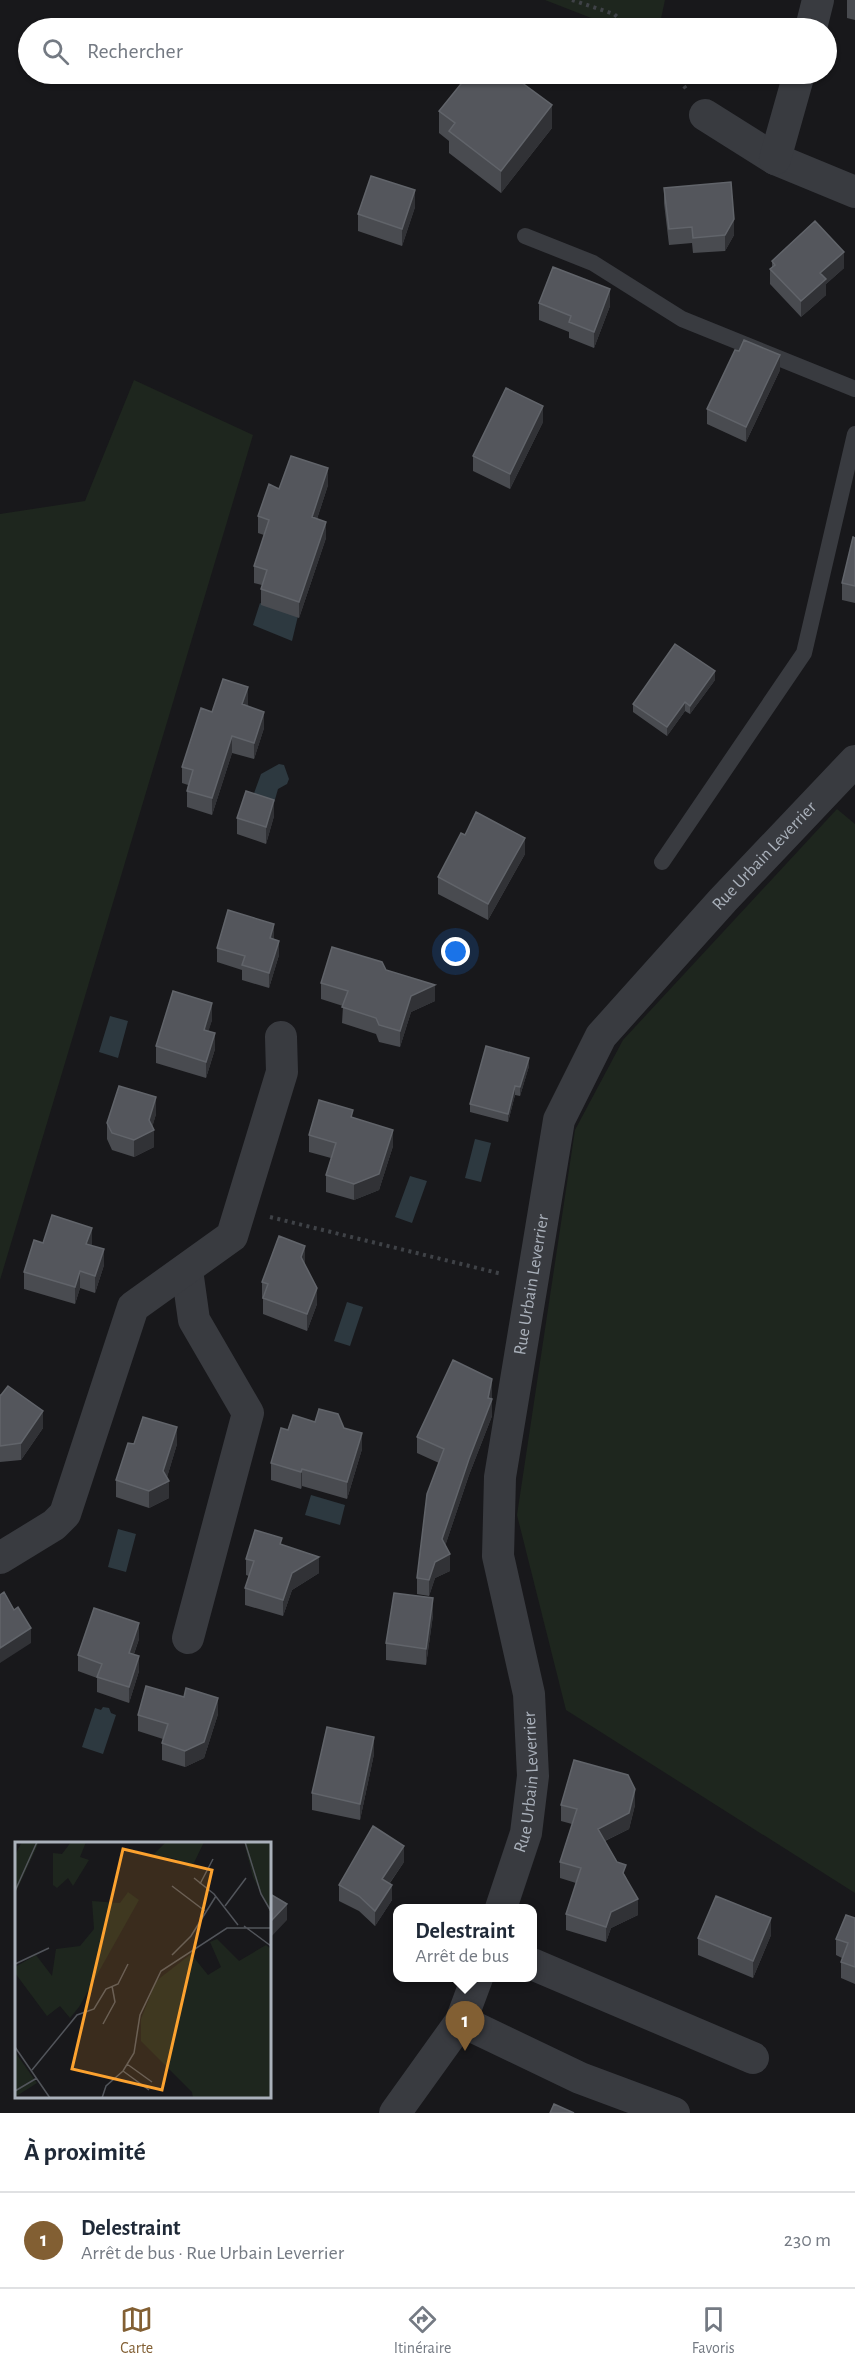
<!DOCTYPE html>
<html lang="fr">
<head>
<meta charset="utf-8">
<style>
  :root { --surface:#fff; --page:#f2f2f3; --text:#1f2937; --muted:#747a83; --line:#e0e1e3; --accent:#825f33 }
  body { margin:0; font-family:"Alegreya Sans",sans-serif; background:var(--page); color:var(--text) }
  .you { position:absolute; left:456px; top:952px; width:21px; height:21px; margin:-15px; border:4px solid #fff; border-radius:50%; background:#1a73e8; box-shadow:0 0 0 9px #1a73e833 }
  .badge { display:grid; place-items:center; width:39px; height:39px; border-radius:50%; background:var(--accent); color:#fff; font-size:20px; font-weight:700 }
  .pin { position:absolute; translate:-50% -50px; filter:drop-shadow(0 2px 3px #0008) }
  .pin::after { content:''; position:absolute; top:32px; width:21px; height:18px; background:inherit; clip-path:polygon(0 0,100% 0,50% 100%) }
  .popup { position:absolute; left:393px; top:1904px; width:144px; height:78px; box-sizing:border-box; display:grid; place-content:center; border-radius:12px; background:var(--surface); filter:drop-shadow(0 2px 4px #0005); font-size:20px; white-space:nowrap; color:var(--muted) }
  .popup b { font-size:22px; color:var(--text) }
  .popup::after { content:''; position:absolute; left:50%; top:100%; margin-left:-12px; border:12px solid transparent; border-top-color:var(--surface) }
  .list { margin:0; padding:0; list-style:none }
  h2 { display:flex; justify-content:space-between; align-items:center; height:78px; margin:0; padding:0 24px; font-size:26px }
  h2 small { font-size:20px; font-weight:400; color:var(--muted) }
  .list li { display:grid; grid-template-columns:39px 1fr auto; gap:18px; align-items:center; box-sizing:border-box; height:96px; padding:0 24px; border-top:2px solid var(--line) }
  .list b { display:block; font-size:22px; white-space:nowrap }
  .list p { margin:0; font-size:20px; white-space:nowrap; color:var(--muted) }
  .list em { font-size:20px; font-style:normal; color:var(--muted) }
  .icon { flex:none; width:33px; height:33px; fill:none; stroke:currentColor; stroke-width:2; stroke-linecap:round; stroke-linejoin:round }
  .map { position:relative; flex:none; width:855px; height:2113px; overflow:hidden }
  .search { position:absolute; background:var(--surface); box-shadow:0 2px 4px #0004; left:18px; right:18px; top:18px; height:66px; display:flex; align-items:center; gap:15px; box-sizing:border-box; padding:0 21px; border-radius:33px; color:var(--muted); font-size:22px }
  .sheet { height:174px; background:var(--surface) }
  nav { display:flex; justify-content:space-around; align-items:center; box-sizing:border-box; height:84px; border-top:2px solid var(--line); background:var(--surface); font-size:16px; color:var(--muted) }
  nav a { display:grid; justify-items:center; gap:3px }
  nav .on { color:var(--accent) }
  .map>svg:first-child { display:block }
</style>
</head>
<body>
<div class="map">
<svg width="855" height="2113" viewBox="0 0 855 2113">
  <rect width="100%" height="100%" fill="#18181b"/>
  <path fill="#1e261e" d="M545,0H665L659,28H617Z
    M134,380L253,435L0,1280V514L85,501Z
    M837,809L855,824V1893L566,1710L517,1515L575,1130L623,1040Z"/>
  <path fill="#2d3940" d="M260,603L298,616L292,641L253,625Z
    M279,764L284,765L289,779L287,784L278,789L274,803L271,804L253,796L261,774Z
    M110,1016L128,1021L118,1058L99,1052Z
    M475,1139L491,1143L481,1182L465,1178Z
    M410,1176L427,1181L412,1223L395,1217Z
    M347,1302L363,1307L350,1346L334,1341Z
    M311,1495L345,1505L340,1525L305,1515Z
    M118,1529L136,1534L126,1572L108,1567Z
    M103,1707L109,1708L111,1713L116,1715L103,1754L82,1747L95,1708L101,1710Z"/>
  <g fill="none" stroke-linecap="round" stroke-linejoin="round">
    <path stroke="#3f4247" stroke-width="4" stroke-dasharray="3 4.5" stroke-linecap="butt" d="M572,0L614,14L629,28
      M675,74L687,90
      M270,1217L502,1274"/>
    <path stroke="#393b40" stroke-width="16" d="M525,236L593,263L682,319L855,389
      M662,862L804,653L855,434"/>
    <g stroke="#393b40" stroke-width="32">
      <path d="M811,28L818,0"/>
      <path d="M705,115L775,159L855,192"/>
      <path d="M775,159L799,74"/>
      <path d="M187,1270L194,1320L248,1413L188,1638"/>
      <path d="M0,1558L54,1525L65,1514L133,1307L232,1236L282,1072L281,1037"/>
      <path id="s1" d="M501,1908L526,1833L533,1776L529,1694L498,1556L500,1477L559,1120L601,1036L723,900L855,761"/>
      <path d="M532,1964L753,2058"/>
      <path d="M461,2021L580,2078L674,2113"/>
      <path d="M395,2113L461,2021L477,1978"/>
    </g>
  </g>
  <path fill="#494b50" d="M847,0H855V20L847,18Z
    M439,111L552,128L501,193L449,153V141L439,133Z
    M664,188L734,235L725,251L693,253L692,243L669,245L664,203Z
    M415,207L402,246L358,231V214Z
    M772,261L844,268L826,284V295L801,317L770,284V269L772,267Z
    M539,303L610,306L594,348L569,338V332L539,320Z
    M780,370L746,442L707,424V409Z
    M543,422L510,489L473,471V456Z
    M328,485L317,519L326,538L299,618L261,605V589L262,585L254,583V566L264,535L258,533V516L279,489Z
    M855,538V603L842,600V583Z
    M715,680L690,714L685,711L667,736L633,712V704Z
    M248,704L247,706L264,728L254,759L232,753L212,815L187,807V791L188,785L182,783V767L212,712Z
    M274,816L266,844L237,834V818Z
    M525,854L488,920L438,894V877Z
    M274,939L279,955L269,988L242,980V970L217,962V948Z
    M386,970L435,1001L411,1012L400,1047L379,1042L376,1034L342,1023L343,1006L321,999V983Z
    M212,1020L208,1031L215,1049L206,1078L156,1063V1046Z
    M529,1066L520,1096L515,1095L508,1122L470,1112V1104Z
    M156,1114L152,1127L154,1147L134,1157L112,1150L107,1139V1123Z
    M353,1117L393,1146L379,1190L354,1200L326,1192V1175L331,1158L309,1152V1135Z
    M43,1243L104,1265L95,1293L80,1288L75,1304L24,1289V1272Z
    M305,1262L304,1264L317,1304L307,1331L263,1314V1299L262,1298V1282Z
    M0,1395L43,1428L21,1460L0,1462Z
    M492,1396V1416L469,1475L445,1546L450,1571L435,1578L429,1596L417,1594V1578L439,1463L417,1453V1437Z
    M315,1422L344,1428L362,1449L347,1499L302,1486L301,1489L271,1480V1463L288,1430Z
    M134,1444H177L167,1477L169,1498L149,1508L116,1497V1480Z
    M282,1545L319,1573L292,1590L283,1616L245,1605V1588L249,1576L246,1575V1559Z
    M433,1615L426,1665L386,1660V1643Z
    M139,1639L134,1654L139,1671L129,1703L97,1692V1678L78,1671V1655Z
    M218,1714L204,1758L185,1767L162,1760V1743L163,1739L138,1731V1715Z
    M374,1754L360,1820L312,1810V1793Z
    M561,1805H635L629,1829L605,1841L626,1877L638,1915L611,1928L606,1942L566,1930V1914L576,1883L560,1878V1862L572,1824L561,1821Z
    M404,1862L390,1883L392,1900L375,1926L359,1911L339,1901V1885Z
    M855,1918V1984L841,1978V1962L842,1958L836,1955V1939Z
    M771,1935L753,1978L698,1955V1938Z"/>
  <path fill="#313236" d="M552,105V128L501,193V171Z
    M415,190V207L402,246V229Z
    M734,219V235L725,251V235Z
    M844,252V268L826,284V295L801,317V301L820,273Z
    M610,289V306L594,348V332Z
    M780,355V370L746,442V427Z
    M543,406V422L510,489V474Z
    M328,468V485L312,534V517Z
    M326,522V538L299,618V602Z
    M715,671V680L690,714V706Z
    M248,687V704L242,721V704Z
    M685,702V711L667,736V727Z
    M264,712V728L254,759V743Z
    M232,736V753L212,815V798Z
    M274,800V816L266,844V827Z
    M525,838V854L488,920V904Z
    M274,924V939L270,938Z
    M279,941V955L269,988V973Z
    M435,985V1001L411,1012L400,1047V1031L411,996Z
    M212,1003V1020L204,1046V1030Z
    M215,1033V1049L206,1078V1062Z
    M529,1058V1066L520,1096V1087Z
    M515,1086V1095L508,1122V1114Z
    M156,1097V1114L151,1132L154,1130V1147L134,1157V1140L149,1120Z
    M393,1130V1146L379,1190L354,1200V1184Z
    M92,1228V1244L86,1260V1244Z
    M305,1246V1262L301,1273V1257Z
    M104,1249V1265L95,1293V1276Z
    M80,1271V1288L75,1304V1287Z
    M317,1288V1304L307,1331V1314Z
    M492,1379V1396L491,1403L492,1399V1416L469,1475L442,1555V1539L488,1398Z
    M43,1411V1428L21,1460V1443Z
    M177,1427V1444L165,1484L169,1481V1498L149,1508V1491L163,1471Z
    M362,1433V1449L347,1499V1482Z
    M302,1469V1486L301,1489V1472Z
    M450,1554V1571L435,1578L429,1596V1580L435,1562Z
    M319,1557V1573L292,1590L283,1616V1600L292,1573Z
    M433,1598V1615L426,1665V1649Z
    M139,1623V1639L129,1668V1653Z
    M31,1628V1643L0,1663V1648Z
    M139,1656V1671L129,1703V1687Z
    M218,1698V1714L204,1758L185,1767V1751Z
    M374,1737V1754L360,1820V1804Z
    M635,1789V1805L629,1829L598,1844V1829Z
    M404,1846V1862L382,1894V1879Z
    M392,1885V1900L375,1926V1911Z
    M638,1899V1915L611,1928L606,1942V1927L611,1912Z
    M287,1904V1920L270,1938V1922Z
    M771,1918V1935L753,1978V1961Z"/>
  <path fill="#54565c" stroke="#61646a" stroke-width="1.5" d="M469,74H510L552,105L501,171L449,131L455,123L439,111Z
    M371,176L415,190L402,229L358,214Z
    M731,182L734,219L725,235L693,238L692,227L669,229L664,188Z
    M815,221L844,252L820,273L826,279L801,301L770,269L775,265L772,261Z
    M553,267L610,289L594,332L569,322L571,316L539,303Z
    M744,340L780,355L746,427L707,409L735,350L739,351Z
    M506,388L543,406L510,474L473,456Z
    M291,456L328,468L312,517L326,522L299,602L261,589L267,570L254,566L269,520L258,516L269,484L279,489Z
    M853,537L855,538V586L842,583Z
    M675,644L715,671L690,706L685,702L667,727L633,704Z
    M223,679L248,687L242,704L264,712L254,743L232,736L212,798L187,791L193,770L182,767L201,708L212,712Z
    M246,791L274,800L266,827L237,818Z
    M476,812L525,838L488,904L438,877L461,833L465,835Z
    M228,910L274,924L270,938L279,941L269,973L242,965L245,956L217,948Z
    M332,947L382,962L386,970L435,985L411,996L400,1031L379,1025L376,1018L342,1007L348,991L321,983Z
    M173,991L212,1003L204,1030L215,1033L206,1062L156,1046Z
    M486,1046L529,1058L520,1087L515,1086L508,1114L470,1104Z
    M119,1086L156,1097L149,1120L154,1130L134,1140L112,1133L107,1123Z
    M319,1100L353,1110L351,1117L393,1130L379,1174L354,1184L326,1175L336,1143L309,1135Z
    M52,1215L92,1228L86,1244L104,1249L95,1276L80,1271L75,1287L24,1272L34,1240L43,1243Z
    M279,1236L305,1246L301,1257L317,1288L307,1314L263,1298L268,1284L262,1282Z
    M453,1360L492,1379L488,1398L492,1399L469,1459L442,1539L450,1554L435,1562L429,1580L417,1578L427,1494L444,1449L417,1437Z
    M8,1386L43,1411L21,1443L0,1446V1395H1Z
    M319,1409L338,1414L344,1428L362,1433L347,1482L302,1469L301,1472L271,1463L281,1428L288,1430L293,1415L315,1422Z
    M143,1417L177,1427L163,1471L169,1481L149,1491L116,1480L128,1443L134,1444Z
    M255,1530L282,1538L280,1544L319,1557L292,1573L283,1600L245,1588L254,1561L246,1559Z
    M4,1592L14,1610L18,1607L31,1628L0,1648V1595Z
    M394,1593L433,1598L426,1649L386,1643Z
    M94,1608L139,1623L129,1653L139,1656L129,1687L97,1677L102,1664L78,1655Z
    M146,1686L184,1697L186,1688L218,1698L204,1742L185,1751L162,1743L168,1724L138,1715Z
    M327,1727L374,1737L360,1804L312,1793Z
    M574,1760L628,1775L635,1789L629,1813L598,1829L617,1862L626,1865L623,1873L638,1899L611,1912L606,1927L566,1914L581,1868L560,1862L577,1809L561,1805Z
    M373,1826L404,1846L382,1879L392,1885L375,1911L359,1896L339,1885Z
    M270,1894L287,1904L270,1922Z
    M716,1896L771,1918L753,1961L698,1938Z
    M846,1915L855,1918V1967L841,1962L848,1943L836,1939Z
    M554,2104L574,2113H550Z"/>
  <g text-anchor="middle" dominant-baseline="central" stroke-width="6" stroke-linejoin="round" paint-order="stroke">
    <g font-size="18" fill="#aab1bb" stroke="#131316">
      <text stroke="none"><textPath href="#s1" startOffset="1138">Rue Urbain Leverrier</textPath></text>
      <text stroke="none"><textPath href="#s1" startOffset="634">Rue Urbain Leverrier</textPath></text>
      <text stroke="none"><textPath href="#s1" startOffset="130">Rue Urbain Leverrier</textPath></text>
    </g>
  </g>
  <g transform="translate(15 1842)">
    <rect width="256" height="256" fill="#18181b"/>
    <path d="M7,0H24L0,52V13ZM56,0H71L65,15L74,18L58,44L53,36L42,46L38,43V11L47,12ZM151,0H189L176,27L161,17L138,13ZM229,0H256V72L238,35ZM113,50L124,58L64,165L55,176L45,164L32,174L0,131V125L21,113L37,134L41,107L65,104L79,87L77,59L105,61ZM202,97L224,119L251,103L257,108L256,256H178L177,250L126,199V177L141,139L176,112L193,133L206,125L195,100ZM0,210L22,241L0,255Z" fill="#1e261e"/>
    <path fill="none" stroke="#52555b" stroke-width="1.5" d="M230,0L246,52L257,71M179,36L199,52L223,83M185,42L198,17M157,44L190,69M0,49L22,0M210,64L231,36M229,84L256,104M157,113L176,94L201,54M0,122L34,106M88,182L100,160L97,144M0,205L35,256M112,222L137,240M17,228L62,173L79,167L91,147L103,142L113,122M108,229L134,248M0,249L22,236M87,256L91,244L108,229L119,211L125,173L146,129L212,86H257"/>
    <path fill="#fca22f" fill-opacity="0.15" stroke="#fca22f" stroke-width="3" d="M108,7L197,28L147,248L57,227Z"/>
    <rect width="256" height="256" fill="none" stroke="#aab1bb" stroke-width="3"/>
  </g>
</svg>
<div class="you"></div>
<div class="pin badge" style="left:465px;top:2051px">1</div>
<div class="popup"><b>Delestraint</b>Arrêt de bus</div>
<div class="search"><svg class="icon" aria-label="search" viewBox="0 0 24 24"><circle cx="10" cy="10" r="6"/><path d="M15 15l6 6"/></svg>Rechercher</div>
</div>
<section class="sheet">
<h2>À proximité<small></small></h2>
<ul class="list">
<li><span class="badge">1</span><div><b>Delestraint</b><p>Arrêt de bus · Rue Urbain Leverrier</p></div><em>230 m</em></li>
</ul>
</section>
<nav>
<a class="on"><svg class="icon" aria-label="map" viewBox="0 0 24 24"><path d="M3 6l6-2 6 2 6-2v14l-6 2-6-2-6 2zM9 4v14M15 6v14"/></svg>Carte</a>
<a><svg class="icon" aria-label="directions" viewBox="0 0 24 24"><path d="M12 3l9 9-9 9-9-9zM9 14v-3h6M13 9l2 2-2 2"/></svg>Itinéraire</a>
<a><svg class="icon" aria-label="saved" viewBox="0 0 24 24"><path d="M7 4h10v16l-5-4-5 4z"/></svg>Favoris</a>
</nav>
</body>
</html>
